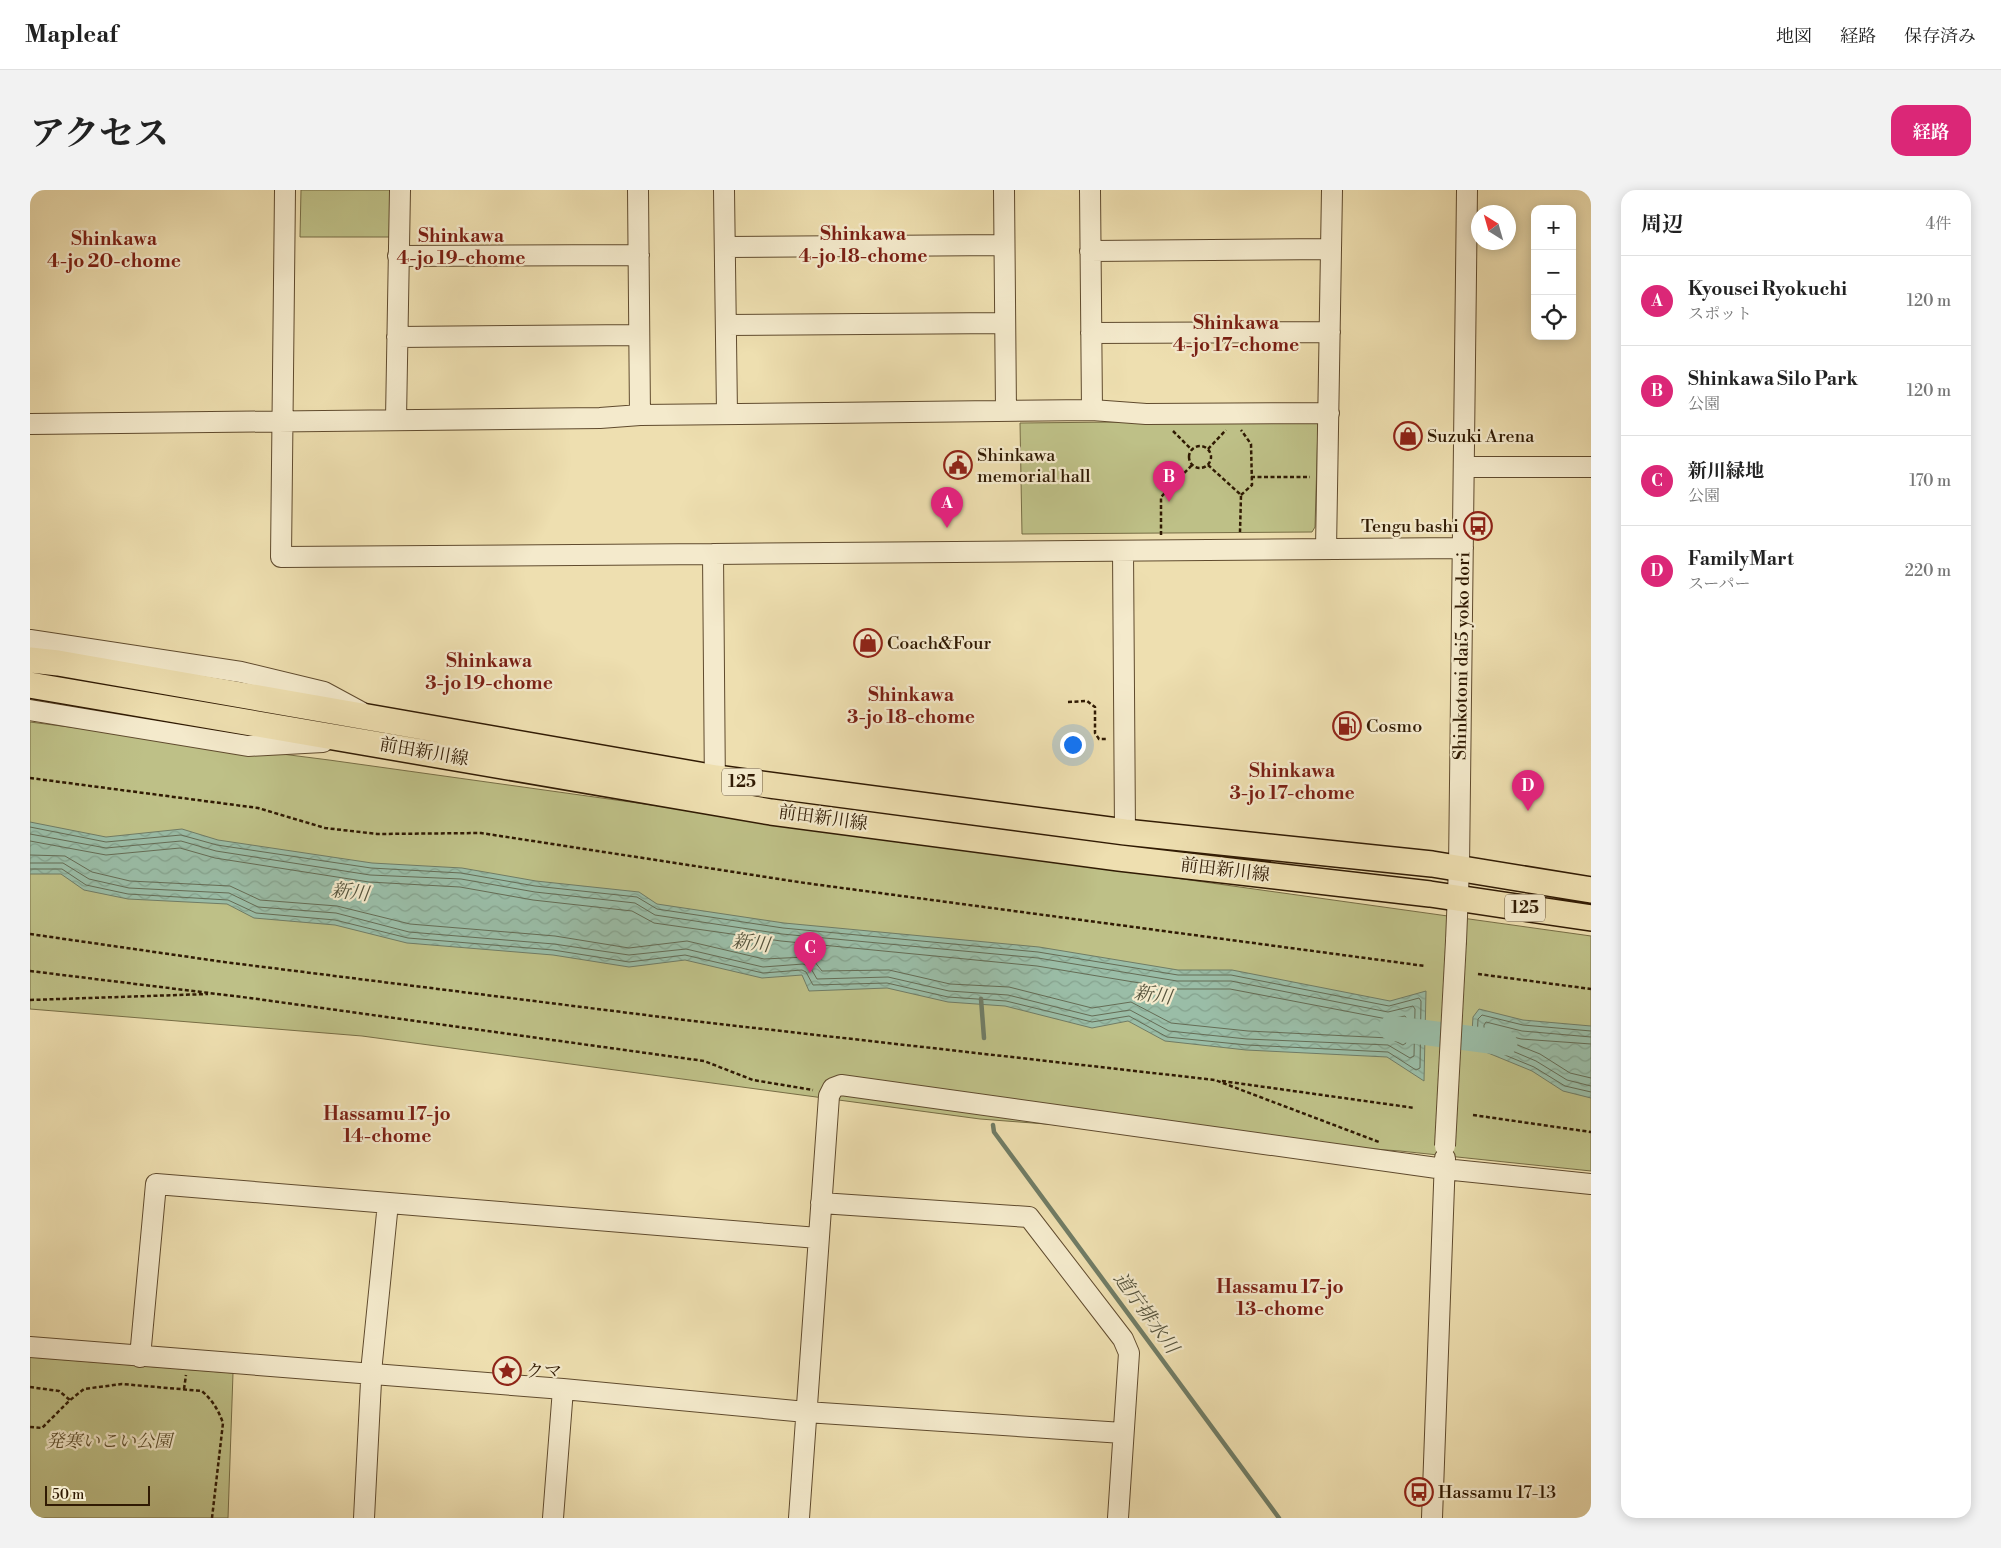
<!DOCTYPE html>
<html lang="ja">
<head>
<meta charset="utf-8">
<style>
  :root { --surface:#fff; --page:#f2f2f2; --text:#222; --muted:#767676; --line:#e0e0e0; --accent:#db2777 }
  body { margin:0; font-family:"Libre Bodoni","Noto Serif JP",serif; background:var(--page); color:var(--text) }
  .controls { position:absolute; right:15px; top:15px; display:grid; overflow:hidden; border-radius:10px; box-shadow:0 2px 12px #0003 }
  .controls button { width:45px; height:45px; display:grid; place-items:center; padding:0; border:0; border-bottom:1px solid var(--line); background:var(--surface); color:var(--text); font:25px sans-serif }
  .compass { position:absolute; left:1441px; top:15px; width:45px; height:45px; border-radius:50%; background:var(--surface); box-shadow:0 2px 12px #0003; rotate:323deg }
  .scale { position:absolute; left:15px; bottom:12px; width:105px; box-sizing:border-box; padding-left:5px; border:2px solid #301a03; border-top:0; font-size:14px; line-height:18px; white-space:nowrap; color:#301a03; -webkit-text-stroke:4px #f4eacc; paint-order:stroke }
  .you { position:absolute; left:1042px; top:554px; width:18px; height:18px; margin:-12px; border:4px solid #fff; border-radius:50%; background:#1a73e8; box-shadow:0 0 0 8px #1a73e833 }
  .badge { display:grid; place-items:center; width:32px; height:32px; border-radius:50%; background:var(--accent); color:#fff; font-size:16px; font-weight:700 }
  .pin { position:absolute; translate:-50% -41px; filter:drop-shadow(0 1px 2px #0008) }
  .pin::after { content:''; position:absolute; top:26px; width:18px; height:15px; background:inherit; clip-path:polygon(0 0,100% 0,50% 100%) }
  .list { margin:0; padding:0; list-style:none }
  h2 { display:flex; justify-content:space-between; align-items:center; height:65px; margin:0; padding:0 20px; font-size:21px }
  h2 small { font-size:16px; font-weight:400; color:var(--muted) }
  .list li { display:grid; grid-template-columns:32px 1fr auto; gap:15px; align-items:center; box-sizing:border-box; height:90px; padding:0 20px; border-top:1px solid var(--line) }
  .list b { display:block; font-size:19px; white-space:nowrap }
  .list p { margin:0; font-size:16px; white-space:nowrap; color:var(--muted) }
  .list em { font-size:16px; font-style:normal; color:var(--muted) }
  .icon { flex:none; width:28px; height:28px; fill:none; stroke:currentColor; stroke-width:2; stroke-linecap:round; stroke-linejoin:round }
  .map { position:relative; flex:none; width:1561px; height:1328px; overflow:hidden; border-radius:15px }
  header { display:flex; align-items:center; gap:30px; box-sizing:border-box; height:70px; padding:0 25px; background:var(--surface); border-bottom:1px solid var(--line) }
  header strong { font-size:24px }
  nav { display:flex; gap:28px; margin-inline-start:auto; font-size:18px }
  .intro { display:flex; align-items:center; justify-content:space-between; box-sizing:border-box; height:120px; padding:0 30px }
  h1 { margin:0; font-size:35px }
  .button { padding:12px 22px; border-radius:15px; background:var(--accent); color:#fff; font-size:18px; font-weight:700 }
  main { display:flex; gap:30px; padding:0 30px }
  aside { flex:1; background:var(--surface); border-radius:15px; box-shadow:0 2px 12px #0003 }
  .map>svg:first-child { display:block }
</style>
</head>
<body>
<header>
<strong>Mapleaf</strong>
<nav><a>地図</a><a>経路</a><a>保存済み</a></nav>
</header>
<div class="intro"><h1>アクセス</h1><a class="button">経路</a></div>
<main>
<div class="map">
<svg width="1561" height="1328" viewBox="0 0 1561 1328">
  <defs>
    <pattern id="water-waves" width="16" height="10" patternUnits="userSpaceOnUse" patternTransform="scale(1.25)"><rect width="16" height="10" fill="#9abda7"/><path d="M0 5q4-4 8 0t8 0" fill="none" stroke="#85a28e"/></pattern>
  </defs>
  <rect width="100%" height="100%" fill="#eedfb0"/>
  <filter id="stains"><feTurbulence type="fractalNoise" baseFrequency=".004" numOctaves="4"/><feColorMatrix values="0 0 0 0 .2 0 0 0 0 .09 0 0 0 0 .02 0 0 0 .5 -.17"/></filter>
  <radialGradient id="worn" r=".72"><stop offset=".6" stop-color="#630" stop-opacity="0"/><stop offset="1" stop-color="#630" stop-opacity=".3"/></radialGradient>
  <path fill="#bec087" stroke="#776d45" d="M271,0H361L360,47H270Z
    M1283,230L1288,235L1285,337L1282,342L992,344L990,233Z
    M0,532L299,570L1561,746V981L1370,961L950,929L332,846L0,819Z
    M0,1167L203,1183L198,1328H0Z"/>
  <path fill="url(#water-waves)" stroke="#707c65" d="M0,632L76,647L152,639L188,650L342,673L432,678L506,691L609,702L627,714L754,733L1009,757L1148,780H1202L1360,811L1396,801L1394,891L1357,867L1216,860L1135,851L1098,831L1062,838L975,816L918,812L857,798L779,801L772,785L732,788L655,770L599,777L523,765L377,753L305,735L224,728L197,714L98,709L54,700L31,684H0Z
    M1449,819L1493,830L1561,836V908L1533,901L1502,881L1441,856L1443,827Z"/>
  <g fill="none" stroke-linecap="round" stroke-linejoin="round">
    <path stroke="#656c55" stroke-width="1" d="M0,637L76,652L151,645L187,655L341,678L431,683L505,696L607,707L627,719L753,738L1008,762L1148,785H1201L1359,816L1389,808L1391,811L1390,878L1386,880L1358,862L1217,855L1137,847L1099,826L1062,832L976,811L918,807L857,793L783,795L776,782L772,780L733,783L655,765L599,772L523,760L378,748L305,730L226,723L198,710L98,704L56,695L32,679H0
      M0,644L76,658L151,651L186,661L340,685L431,689L505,702L605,713L625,725L752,744L1008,768L1147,791H1201L1358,822L1383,816L1385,819L1384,866L1380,868L1358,855L1217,849L1139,841L1100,820L1062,826L978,805L919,801L858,787L787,789L780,777L773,774L733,777L656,759L599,765L524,754L379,742L306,723L228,717L199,703L99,698L59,689L33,673H0
      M0,651L76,665L150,658L185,668L339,692L430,697L503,710L602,721L624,733L751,751L1007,776L1146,799H1200L1357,829L1375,826L1377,829L1376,853L1373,855L1359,848L1218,841L1141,833L1101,812L1062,818L979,797L920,794L859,780L792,781L784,771L776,767L734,769L657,751L599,758L525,746L380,734L307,716L230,710L200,696L100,691L62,682L35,666L0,665
      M1561,841L1493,835L1452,825L1448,829L1447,851L1448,854L1504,877L1535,896L1561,902
      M1561,847L1492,841L1456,832L1454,835V849L1506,871L1537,890L1561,896
      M1561,854L1491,849L1476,845L1474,847L1475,850L1510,864L1540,883L1561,888"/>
    <path stroke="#707c65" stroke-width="4.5" d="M951,809L954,848
      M963,935L964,942L1249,1328"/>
    <path stroke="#9abda7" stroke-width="25" d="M1361,838L1475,853"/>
    <defs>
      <path id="minor" d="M255,0L251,367L683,364L685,603
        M608,0L610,225L1062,220L1060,0
        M694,0L697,223
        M974,0L976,221
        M695,57L974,55
        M1060,61L1300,59
        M368,66L609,65
        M696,135L975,133
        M1061,143L1300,142
        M367,147L609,145
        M1062,220L1116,224L1299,223
        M366,229L370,0
        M0,234L570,228L610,225
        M1434,277H1561
        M1296,359L1302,0
        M1093,361L1095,642
        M683,364L1433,358
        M0,450L211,482L294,502L331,522
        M0,520L218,556L293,552
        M1426,751L1429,678L1437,0
        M791,1013L999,1027L1093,1149L1099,1163L1088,1328
        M0,1157L533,1199L776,1222L1093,1243
        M110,1167L126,994L788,1048
        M334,1328L342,1172L358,1013
        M523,1328L533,1199
        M769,1328L799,906L803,898L811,895L1414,979L1561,994
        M1402,1328L1415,968"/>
      <path id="major" d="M0,470L28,473L686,588L1095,642L1402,674L1561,700
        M0,495L741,622L1089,668L1400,704L1561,728"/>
    </defs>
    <use href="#minor" stroke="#604b2e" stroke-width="22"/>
    <use href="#major" stroke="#301a03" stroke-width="28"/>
    <path stroke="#301a03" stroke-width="2.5" stroke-dasharray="4 2.5" stroke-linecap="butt" d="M1143,241L1161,259
      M1159 267a11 11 0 1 1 22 0a11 11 0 1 1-22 0Z
      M1178,259L1196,240
      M1178,275L1211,305L1210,342
      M1221,287H1280
      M1211,305L1222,295L1221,254L1211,240
      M1131,345V307L1162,275
      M1038,512L1057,511L1065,517V543L1069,549H1078
      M0,588L228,618L295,638L347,644L451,643L775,693L1395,776
      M0,744L194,772L663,831L1185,890L1349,952
      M0,781L220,808L674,871L723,890L783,900
      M1448,784L1561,799
      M0,810L178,804
      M1192,891L1385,918
      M1443,925L1561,942
      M0,1197L29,1201L40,1210
      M154,1199L156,1185
      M0,1237L12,1238L39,1211L54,1199L92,1194L172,1201C182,1210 188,1219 193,1233L182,1328"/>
    <use href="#minor" stroke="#f4eacc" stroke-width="20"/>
    <use href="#major" stroke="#eedfb0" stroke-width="25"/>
    <defs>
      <path id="minor-bridge" d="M1415,956L1426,751"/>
    </defs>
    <use href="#minor-bridge" stroke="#604b2e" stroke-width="22" stroke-linecap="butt"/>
    <use href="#minor-bridge" stroke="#f4eacc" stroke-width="20"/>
  </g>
  <defs>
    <symbol id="shop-ring" viewBox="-11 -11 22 22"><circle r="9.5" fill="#f4eacc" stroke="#8f2418" stroke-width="1.5"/><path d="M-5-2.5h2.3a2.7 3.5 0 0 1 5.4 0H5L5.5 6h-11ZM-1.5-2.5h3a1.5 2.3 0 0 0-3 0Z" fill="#8f2418"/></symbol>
    <symbol id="civic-ring" viewBox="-11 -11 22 22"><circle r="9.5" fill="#f4eacc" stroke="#8f2418" stroke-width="1.5"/><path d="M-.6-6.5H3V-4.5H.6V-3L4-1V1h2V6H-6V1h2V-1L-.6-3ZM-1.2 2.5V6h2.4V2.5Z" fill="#8f2418"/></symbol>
    <symbol id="bus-ring" viewBox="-11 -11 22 22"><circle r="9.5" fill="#f4eacc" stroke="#8f2418" stroke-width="1.5"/><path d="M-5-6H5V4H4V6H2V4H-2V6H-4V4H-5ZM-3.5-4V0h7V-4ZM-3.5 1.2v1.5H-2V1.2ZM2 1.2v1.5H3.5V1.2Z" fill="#8f2418"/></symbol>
    <symbol id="fuel-ring" viewBox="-11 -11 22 22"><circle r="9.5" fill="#f4eacc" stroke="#8f2418" stroke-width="1.5"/><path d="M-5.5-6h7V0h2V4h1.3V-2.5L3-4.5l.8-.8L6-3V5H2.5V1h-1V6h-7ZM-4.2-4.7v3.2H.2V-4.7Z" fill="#8f2418"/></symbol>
    <symbol id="sight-ring" viewBox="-11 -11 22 22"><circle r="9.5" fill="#f4eacc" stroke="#8f2418" stroke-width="1.5"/><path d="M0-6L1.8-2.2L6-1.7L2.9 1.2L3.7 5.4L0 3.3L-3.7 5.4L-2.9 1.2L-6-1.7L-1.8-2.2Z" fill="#8f2418"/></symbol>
  </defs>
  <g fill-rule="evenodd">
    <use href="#shop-ring" x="1362" y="230" width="32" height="32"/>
    <use href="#civic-ring" x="912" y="259" width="32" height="32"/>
    <use href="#bus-ring" x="1432" y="320" width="32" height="32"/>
    <use href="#shop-ring" x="822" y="437" width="32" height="32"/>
    <use href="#fuel-ring" x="1301" y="520" width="32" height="32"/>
    <use href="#sight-ring" x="461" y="1165" width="32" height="32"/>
    <use href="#bus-ring" x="1373" y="1286" width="32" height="32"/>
  </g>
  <g text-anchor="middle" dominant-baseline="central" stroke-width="4.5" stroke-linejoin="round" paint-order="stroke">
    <g fill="#f4eacc" stroke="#6b583f" stroke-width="1">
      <rect x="692" y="578.5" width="40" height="27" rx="4"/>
      <rect x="1475" y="704.5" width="40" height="27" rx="4"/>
    </g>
    <g font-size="16" font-weight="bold" fill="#301a03">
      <text x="712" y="592">125</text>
      <text x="1495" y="718">125</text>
    </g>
    <g font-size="18" fill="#301a03" stroke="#f4eacc" text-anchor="start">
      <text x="1397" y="246">Suzuki Arena</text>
      <text x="947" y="265">Shinkawa<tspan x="947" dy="21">memorial hall</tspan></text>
      <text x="1429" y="336" text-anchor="end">Tengu bashi</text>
      <text x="857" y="453">Coach&amp;Four</text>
      <text x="1336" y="536">Cosmo</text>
      <text x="496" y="1181">クマ</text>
      <text x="1408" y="1302">Hassamu 17-13</text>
    </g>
    <g font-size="18" fill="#301a03" stroke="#f4eacc">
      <text transform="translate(1432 466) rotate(-89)">Shinkotoni dai5 yoko dori</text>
      <text transform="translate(394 562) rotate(10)">前田新川線</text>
      <text transform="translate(793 628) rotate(8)">前田新川線</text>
      <text transform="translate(1195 680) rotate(7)">前田新川線</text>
    </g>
    <g font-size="18" font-style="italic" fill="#5b4c2b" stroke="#f4eacc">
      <text x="79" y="1251">発寒いこい公園</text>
    </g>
    <g font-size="19" font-weight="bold" fill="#7a1f14" stroke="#f4eacc">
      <text x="833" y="44">Shinkawa<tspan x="833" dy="22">4-jo 18-chome</tspan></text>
      <text x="431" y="46">Shinkawa<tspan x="431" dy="22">4-jo 19-chome</tspan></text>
      <text x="84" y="49">Shinkawa<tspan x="84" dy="22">4-jo 20-chome</tspan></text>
      <text x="1206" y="133">Shinkawa<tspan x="1206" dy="22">4-jo 17-chome</tspan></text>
      <text x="459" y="471">Shinkawa<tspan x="459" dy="22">3-jo 19-chome</tspan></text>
      <text x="881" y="505">Shinkawa<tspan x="881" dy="22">3-jo 18-chome</tspan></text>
      <text x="1262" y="581">Shinkawa<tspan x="1262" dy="22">3-jo 17-chome</tspan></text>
      <text x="357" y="924">Hassamu 17-jo<tspan x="357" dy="22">14-chome</tspan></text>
      <text x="1250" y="1097">Hassamu 17-jo<tspan x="1250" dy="22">13-chome</tspan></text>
    </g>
    <g font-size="19" font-style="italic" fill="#55533c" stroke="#f4eacc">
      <text transform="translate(320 702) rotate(7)">新川</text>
      <text transform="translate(721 753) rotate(7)">新川</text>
      <text transform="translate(1123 805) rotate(8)">新川</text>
      <text transform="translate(1116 1123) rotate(54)">道庁排水川</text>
    </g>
  </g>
  <rect width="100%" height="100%" filter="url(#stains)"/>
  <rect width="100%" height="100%" fill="url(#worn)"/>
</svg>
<div class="controls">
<button>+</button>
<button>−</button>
<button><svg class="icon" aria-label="locate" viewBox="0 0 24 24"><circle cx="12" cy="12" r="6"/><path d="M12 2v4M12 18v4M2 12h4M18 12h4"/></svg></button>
</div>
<svg class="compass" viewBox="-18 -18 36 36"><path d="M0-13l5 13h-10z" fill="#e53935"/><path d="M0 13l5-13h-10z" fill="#767676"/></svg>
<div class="scale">50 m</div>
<div class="you"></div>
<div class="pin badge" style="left:917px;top:338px">A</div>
<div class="pin badge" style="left:1139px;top:312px">B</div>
<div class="pin badge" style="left:780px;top:783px">C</div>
<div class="pin badge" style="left:1498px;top:621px">D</div>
</div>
<aside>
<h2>周辺<small>4件</small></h2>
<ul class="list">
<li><span class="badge">A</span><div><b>Kyousei Ryokuchi</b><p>スポット</p></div><em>120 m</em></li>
<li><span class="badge">B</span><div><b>Shinkawa Silo Park</b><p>公園</p></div><em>120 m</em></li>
<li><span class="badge">C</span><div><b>新川緑地</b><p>公園</p></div><em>170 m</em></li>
<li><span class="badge">D</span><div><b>FamilyMart</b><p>スーパー</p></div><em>220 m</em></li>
</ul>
</aside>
</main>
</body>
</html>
